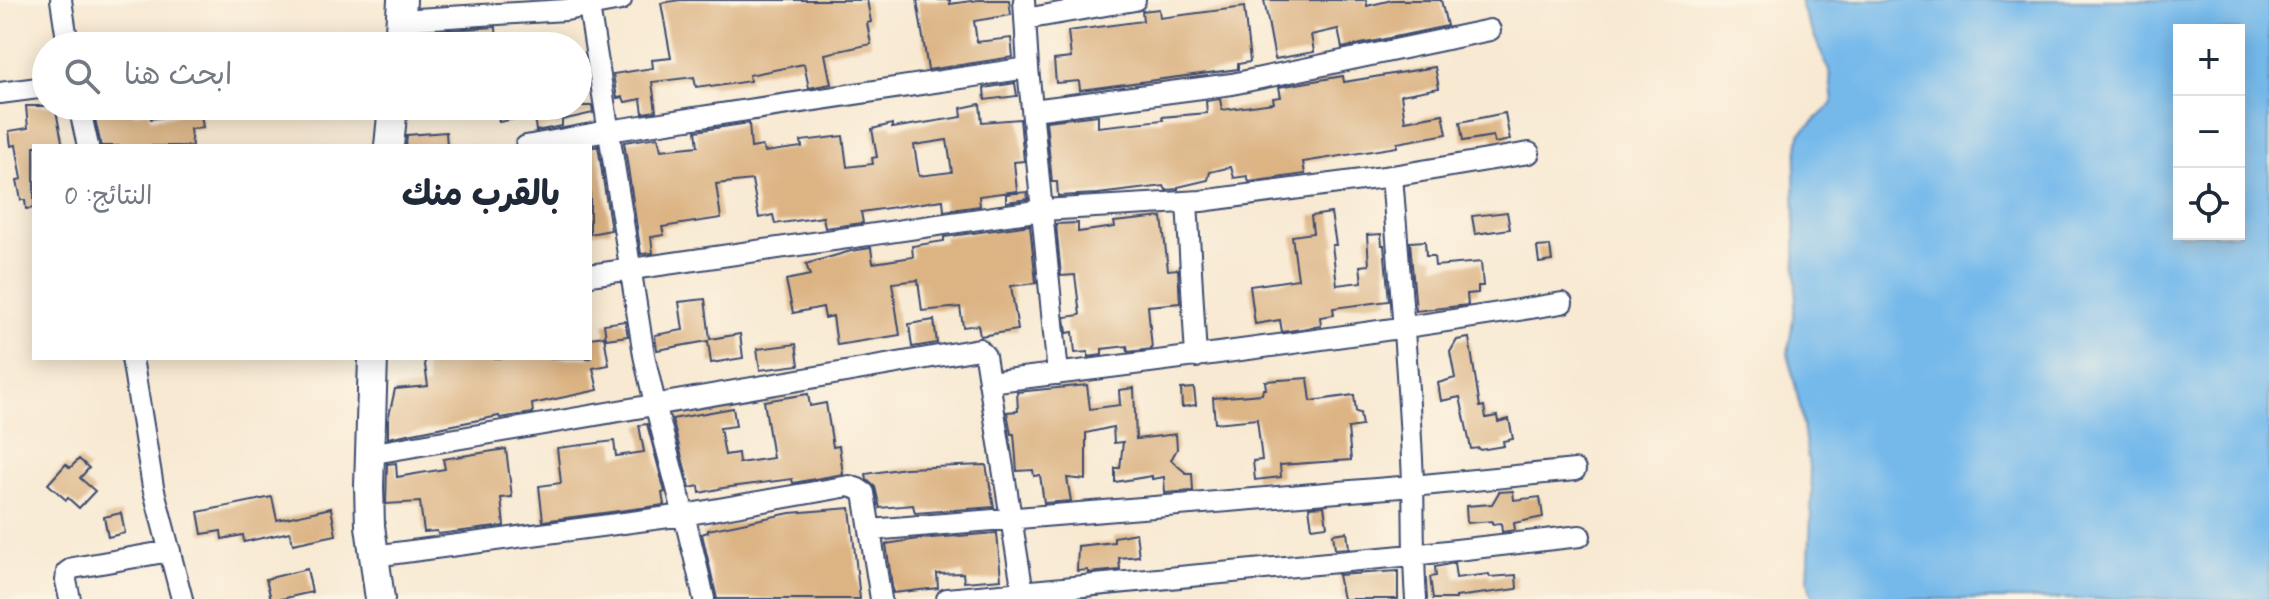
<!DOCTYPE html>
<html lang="ar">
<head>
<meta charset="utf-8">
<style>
  :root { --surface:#fff; --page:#f6f6f7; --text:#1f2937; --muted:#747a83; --line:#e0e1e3 }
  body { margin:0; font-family:Mynerve,"Playpen Sans Arabic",sans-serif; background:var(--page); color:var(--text); direction:rtl }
  .controls { position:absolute; right:24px; top:24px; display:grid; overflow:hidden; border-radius:0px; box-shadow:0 4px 20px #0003 }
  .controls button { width:72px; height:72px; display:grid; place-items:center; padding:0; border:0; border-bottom:2px solid var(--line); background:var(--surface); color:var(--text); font:40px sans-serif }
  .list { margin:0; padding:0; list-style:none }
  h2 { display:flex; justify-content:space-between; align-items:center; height:104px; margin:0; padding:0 32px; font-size:34px }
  h2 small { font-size:26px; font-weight:400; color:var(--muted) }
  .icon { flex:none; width:44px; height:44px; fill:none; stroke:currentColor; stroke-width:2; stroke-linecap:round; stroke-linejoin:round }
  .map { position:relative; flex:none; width:2269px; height:599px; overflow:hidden; direction:ltr }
  .search { position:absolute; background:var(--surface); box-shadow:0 4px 20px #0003; left:32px; top:32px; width:560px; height:88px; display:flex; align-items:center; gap:20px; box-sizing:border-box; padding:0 28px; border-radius:44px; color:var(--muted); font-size:30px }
  .panel { position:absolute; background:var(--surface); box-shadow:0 4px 20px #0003; left:32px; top:144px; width:560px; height:216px; border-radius:0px; direction:rtl }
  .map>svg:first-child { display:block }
</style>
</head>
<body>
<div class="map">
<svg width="2269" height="599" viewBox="0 0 2269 599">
  <rect width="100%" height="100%" fill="#fcf5e5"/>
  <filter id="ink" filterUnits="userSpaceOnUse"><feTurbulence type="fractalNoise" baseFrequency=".0125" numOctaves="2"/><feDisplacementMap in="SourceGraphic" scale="16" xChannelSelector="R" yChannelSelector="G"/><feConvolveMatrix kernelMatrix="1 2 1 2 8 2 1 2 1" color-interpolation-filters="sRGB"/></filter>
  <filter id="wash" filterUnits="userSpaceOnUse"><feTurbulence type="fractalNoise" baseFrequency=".006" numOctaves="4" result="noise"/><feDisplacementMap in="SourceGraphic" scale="32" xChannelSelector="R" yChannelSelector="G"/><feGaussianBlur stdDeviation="1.8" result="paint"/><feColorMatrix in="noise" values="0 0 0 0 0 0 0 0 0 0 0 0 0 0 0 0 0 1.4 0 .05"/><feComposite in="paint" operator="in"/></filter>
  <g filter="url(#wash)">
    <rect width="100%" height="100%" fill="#f8e9d2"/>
    <path fill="#74b9eb" stroke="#4874a4" stroke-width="2" fill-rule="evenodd" d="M1800,0H2269V599H1813L1808,582L1812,488L1801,412L1788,354L1796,296L1794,177L1800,134L1833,103L1829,70L1804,13ZM2179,30H2239V234H2179Z"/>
    <g id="blocks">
      <path fill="#dcb484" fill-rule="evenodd" d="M680,0H867L871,22L867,23L871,44L825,54L831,84L809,88L804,64L749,75L750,81L711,87L710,85L696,87L694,77L652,82L656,111L643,113L641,99L625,102L623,97L617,98L613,74L653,68L652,60L671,58L661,3Z
        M917,0H950V4L978,0H1009L1011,15L974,21L977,42L1011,38L1013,57L928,70Z
        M1264,0H1366L1367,6L1392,0H1441L1447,26L1342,48L1338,29L1311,35L1314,52L1275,59Z
        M1244,7L1250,62L1238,64V69L1080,90L1079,81L1056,83L1054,60L1071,58L1068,31L1143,21L1142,11L1159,9L1160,18Z
        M496,27L497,46H416L417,32Z
        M1435,67L1439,88L1401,95L1405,121L1443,114L1447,134L1397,143V147L1303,162L1305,174L1249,182L1247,176L1234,178L1231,167L1210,172L1208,180L1178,187V189L1166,190L1164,186L1098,194L1058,196L1057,182H1052L1046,121L1098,115V127L1163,120L1162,117L1207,113L1206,101L1220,99L1222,110L1274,103L1273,98L1281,97L1279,87L1343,76L1344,82Z
        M1015,83L1017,96L985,100L984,88Z
        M980,104L982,122L1020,119L1024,161L1014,162L1017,191L979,196L980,206L944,211L943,200L861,212L863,223L825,228L823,217L775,224L773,215L759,218L752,180L716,184L721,218L662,227L664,235L651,237L653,253L641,254L624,142L658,137L661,150L698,146L696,131L749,123L751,148L762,146L765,152L802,147L801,141L843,136L847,167L873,164L872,158L877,157L872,129L892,124V128L962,117L961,108ZM947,140L952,172L919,176L914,145Z
        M26,106H55L63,146H34V208L26,209L25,200H21L17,180L22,179L16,145L11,146L9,131L28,128Z
        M95,106H132L134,114L149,111L151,119L178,115L177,106H200L203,128L190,129L192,146H101L93,110H96Z
        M496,106H592L593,113L562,120V126L536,131L534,115L499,122Z
        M1505,113L1510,140L1495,143L1493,136L1463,141L1460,122Z
        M446,132L447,146H406L407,135Z
        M598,146L611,230L590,234V148Z
        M1027,192L1028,199L1006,202V194Z
        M1507,212L1510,229L1475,234L1472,216Z
        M1331,213L1336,245H1332L1337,285L1362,282L1360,266L1369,265L1367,235L1381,234L1382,245H1384L1389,301L1333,308L1334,315L1320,317L1321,326L1282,332L1280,320L1255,324L1250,286L1298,279L1292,236L1313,233L1311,216Z
        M1162,217L1168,270L1178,269L1180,303L1148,306L1152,349L1128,352L1127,346L1102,349V355L1088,357V352L1075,353L1073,332L1067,333L1065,317L1080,315L1075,275L1061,276L1056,224L1078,223V232L1115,227L1114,222Z
        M1030,225L1036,283L1011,286L1018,330L980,336L978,325L963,327L960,307L922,311L918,280L892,283L900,335L837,345L833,316L825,318L823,307L793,313L786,280L810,275L806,264L851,251L871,248L873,263L913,257L912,246L944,241V237Z
        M1425,241L1426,256H1434L1435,266L1481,262L1483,286H1478V293L1467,294L1468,305L1416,311L1410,242Z
        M1550,246L1552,261L1539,263L1537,247Z
        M705,299L710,339L740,334L743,358L711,363L708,341L657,350L655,335L683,330L679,302Z
        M934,320L937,343L912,347L909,324Z
        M625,321L628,336L606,339L604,324Z
        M604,336L609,365L593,368L598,390L532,404L533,413L500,418L499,416L388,438V420L395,389L428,386L424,358H590V338Z
        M1469,338L1480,407L1484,406L1486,418L1497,416L1498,422L1509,419L1513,439L1503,441L1504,446L1480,450L1479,448L1471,449L1460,397L1441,401L1438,383L1455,378L1450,352L1457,340Z
        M796,344L799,365L760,370L757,349Z
        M1308,378L1311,401L1354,395L1356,412L1360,413L1362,426L1348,428L1351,460L1280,465L1281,477L1255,480L1253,461L1262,460L1257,419L1215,423L1213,398L1262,394L1263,389H1266L1265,381Z
        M1087,385L1090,409L1120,405L1119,390L1134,388L1136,439L1176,434L1177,449L1171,460L1186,473H1192L1193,491L1165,493L1164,477L1152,479V476L1115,482V468H1120L1123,442L1114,443L1113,427L1086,433V480L1067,478L1071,501L1044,503L1040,475L1034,476L1033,470L1017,471L1014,434H1011L1007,412L1018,411L1017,392Z
        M1194,388L1196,405L1182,407L1181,389Z
        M808,394L810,406L826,403L833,447L839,446L843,474L793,483L792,479L723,488L700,493L699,486L690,488L672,419L733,408L736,426L720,428L725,455L738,453L739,463L773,458L764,401Z
        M647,424L665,492L662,493L664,505L543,521L539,486L561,483L557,448L614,441L616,456L644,452L639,425Z
        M506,449L512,497L501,498L504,526L438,534L437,531L424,532L420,502L386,504L387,464L396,463L397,477L445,469L443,459Z
        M79,459L89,468L80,478L95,491L79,508L68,498L66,500L48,484L66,464L70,468Z
        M986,465L994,507L915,513L913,505L880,508L875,487L867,480L866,474L905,468Z
        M1513,491L1514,500L1540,497L1543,517L1514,523L1515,530L1502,532L1501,523L1492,524V521L1467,523L1466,506L1492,504L1499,492Z
        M272,497L277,520L331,508L336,535L293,544L290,532L244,542L243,535L222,539L221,531L202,534L198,512Z
        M1324,506L1327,526L1312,528L1309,507Z
        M850,508L860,599H717L702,534L708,532V530L790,513Z
        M121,513L125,533L108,537L104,517Z
        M1347,532L1349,548L1335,549L1333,534Z
        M997,533L1001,579L964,582L963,573L937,574L938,588L893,593L886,544L918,539Z
        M1136,533L1139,556L1119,558L1120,570L1088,573V570L1077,571L1078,546L1114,542V537Z
        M1454,563L1456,578L1489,574L1490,577L1516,575L1517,589L1456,597V599H1433L1430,577L1436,576L1435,567Z
        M307,569L312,592L281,599H271L266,579Z
        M1398,571V599H1343L1338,575Z"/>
    </g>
  </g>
  <g filter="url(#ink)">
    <use href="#blocks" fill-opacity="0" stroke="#3c4b6f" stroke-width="2"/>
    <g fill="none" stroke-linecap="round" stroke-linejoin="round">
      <defs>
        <path id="street" d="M61,0L68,46
          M588,0L644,355C661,437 687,517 704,599
          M1024,0L1028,68L1058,374
          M1025,19L1135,0
          M400,20L566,10L621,0
          M0,93L46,87
          M79,106L88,146
          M1033,110L1232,84L1490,30
          M526,146L608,131L1028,68
          M1392,176C1400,278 1409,380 1413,482C1414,521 1413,560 1416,599
          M1187,202L1196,357
          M590,275L1042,210L1201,201L1392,176L1529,153
          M132,358L153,487L182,599
          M989,382C1180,359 1371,334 1562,303
          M369,454L979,349L985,356L1024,599
          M870,530L1413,486L1575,470
          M374,556L684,515L849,486L858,489L864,493L881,599
          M70,599L66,581L67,572L73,568L170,551
          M947,599L1412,555L1580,536"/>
        <path id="secondary" d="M399,46L402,0
          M389,146L393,106
          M373,358L369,486L370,526L380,599"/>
      </defs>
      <use href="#street" stroke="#3c4b6f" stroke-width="24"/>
      <use href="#secondary" stroke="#3c4b6f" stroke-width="32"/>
      <use href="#street" stroke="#fff" stroke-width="20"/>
      <use href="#secondary" stroke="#fff" stroke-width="28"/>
    </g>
  </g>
</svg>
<div class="controls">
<button>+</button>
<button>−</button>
<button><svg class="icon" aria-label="locate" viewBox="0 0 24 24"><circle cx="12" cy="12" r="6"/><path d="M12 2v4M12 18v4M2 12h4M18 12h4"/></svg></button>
</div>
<div class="search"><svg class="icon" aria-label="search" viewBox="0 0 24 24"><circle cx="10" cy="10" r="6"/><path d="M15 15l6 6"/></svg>ابحث هنا</div>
<section class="panel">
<h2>بالقرب منك<small>النتائج: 0</small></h2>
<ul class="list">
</ul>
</section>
</div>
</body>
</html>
